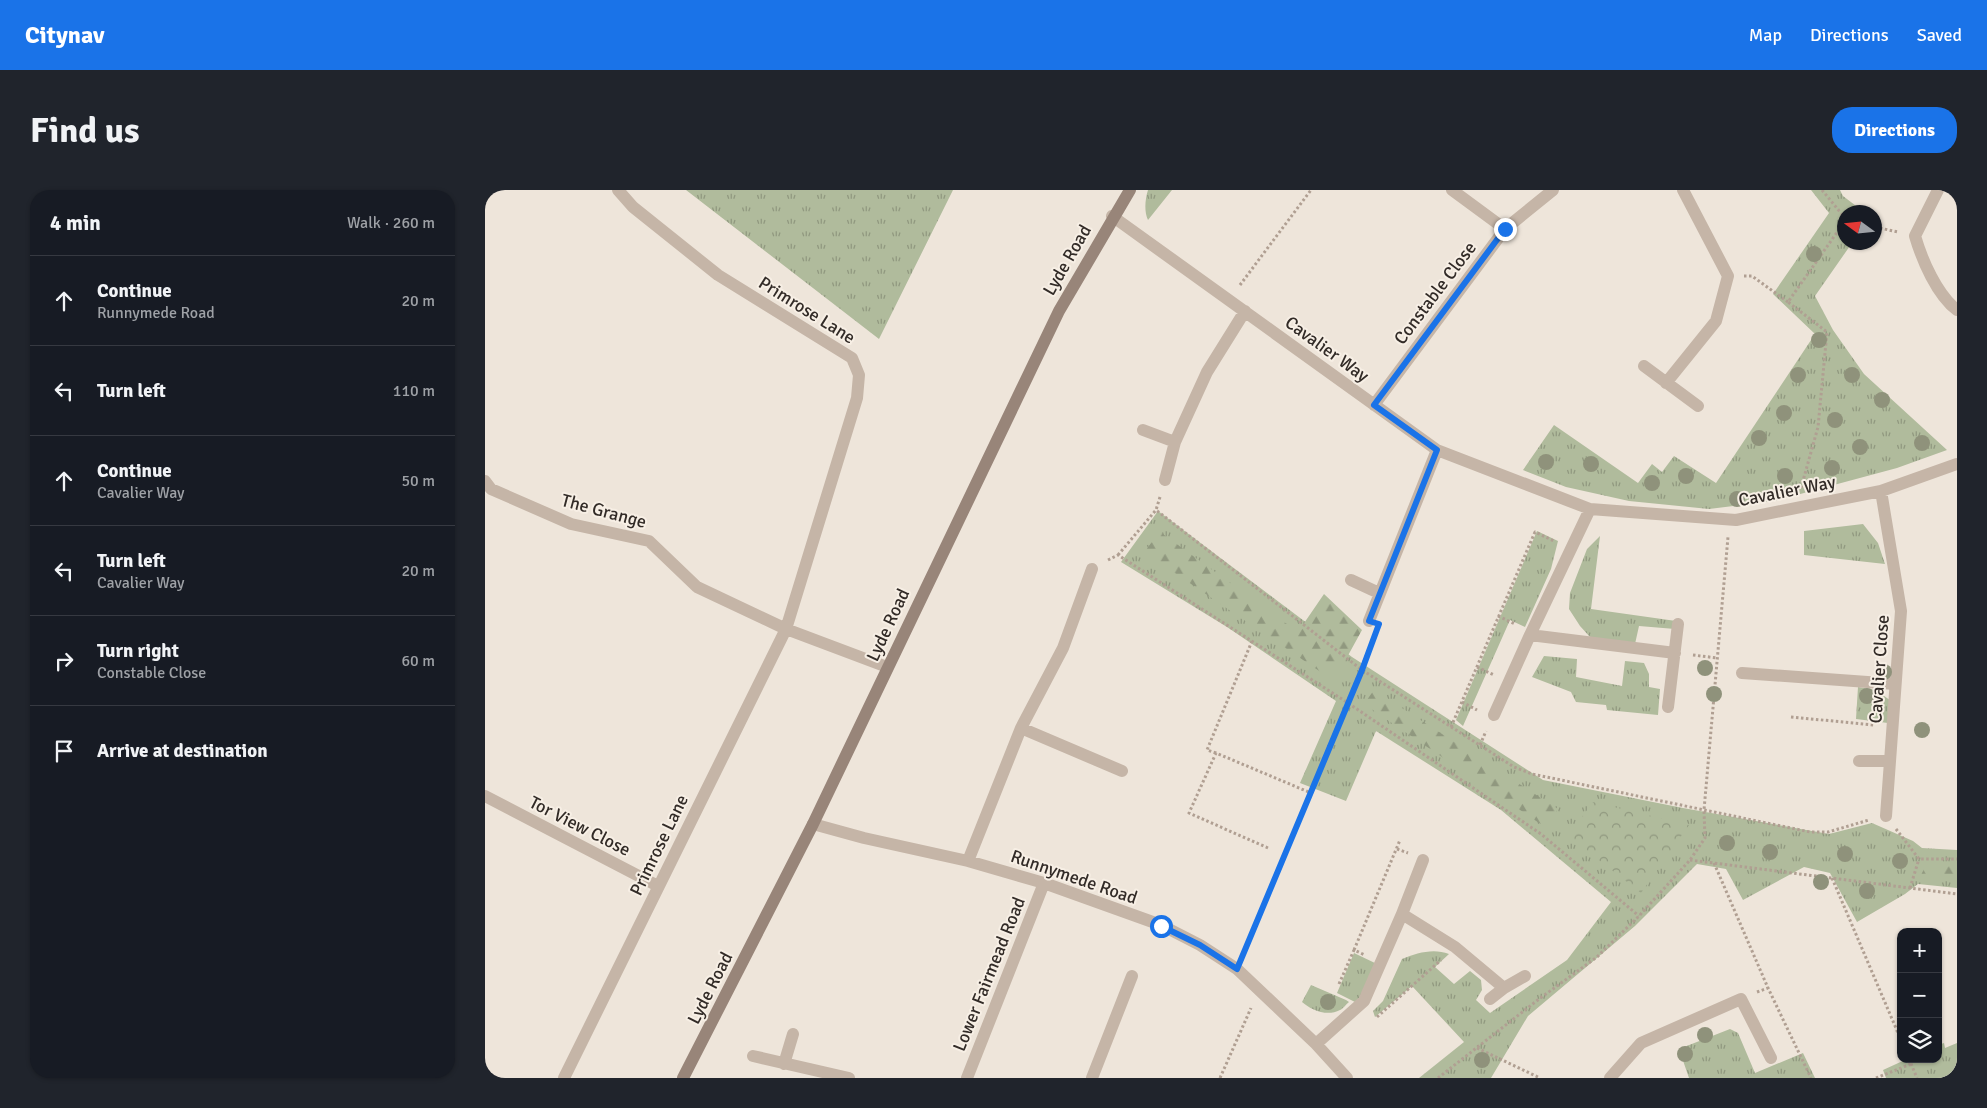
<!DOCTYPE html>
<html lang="en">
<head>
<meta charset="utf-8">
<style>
  :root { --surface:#171b24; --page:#20242c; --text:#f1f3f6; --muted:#9ea1a6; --line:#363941; --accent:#1a73e8 }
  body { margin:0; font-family:Signika,sans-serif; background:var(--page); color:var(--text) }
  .controls { position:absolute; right:15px; bottom:15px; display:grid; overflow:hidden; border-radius:10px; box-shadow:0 1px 4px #0004 }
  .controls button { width:45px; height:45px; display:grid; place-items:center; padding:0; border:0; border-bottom:1px solid var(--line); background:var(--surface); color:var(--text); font:25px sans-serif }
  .compass { position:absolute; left:1352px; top:15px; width:45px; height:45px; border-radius:50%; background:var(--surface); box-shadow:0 1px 4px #0004; rotate:285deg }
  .stop { position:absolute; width:15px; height:15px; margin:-11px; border:4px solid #1a73e8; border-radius:50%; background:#fff }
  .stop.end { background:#1a73e8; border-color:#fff; box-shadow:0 1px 5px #0008 }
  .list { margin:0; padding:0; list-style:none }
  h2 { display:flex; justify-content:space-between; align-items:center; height:65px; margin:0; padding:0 20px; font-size:21px }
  h2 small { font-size:16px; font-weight:400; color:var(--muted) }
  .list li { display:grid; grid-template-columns:32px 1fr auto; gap:15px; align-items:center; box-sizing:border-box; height:90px; padding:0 20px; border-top:1px solid var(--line) }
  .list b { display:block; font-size:19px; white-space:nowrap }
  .list p { margin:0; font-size:16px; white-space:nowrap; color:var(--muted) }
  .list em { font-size:16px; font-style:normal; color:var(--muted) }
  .icon { flex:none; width:28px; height:28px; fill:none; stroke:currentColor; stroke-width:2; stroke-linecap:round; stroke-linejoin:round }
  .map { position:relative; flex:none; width:1472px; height:888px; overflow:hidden; border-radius:20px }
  header { display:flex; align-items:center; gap:30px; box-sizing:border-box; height:70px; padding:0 25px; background:var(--accent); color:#fff }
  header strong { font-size:24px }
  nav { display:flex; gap:28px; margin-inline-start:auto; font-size:18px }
  .intro { display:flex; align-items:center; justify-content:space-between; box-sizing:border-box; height:120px; padding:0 30px }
  h1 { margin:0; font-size:35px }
  .button { padding:12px 22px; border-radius:20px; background:var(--accent); color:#fff; font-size:18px; font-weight:700 }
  main { display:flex; gap:30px; padding:0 30px }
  aside { flex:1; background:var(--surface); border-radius:20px; box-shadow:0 1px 4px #0004 }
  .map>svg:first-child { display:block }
</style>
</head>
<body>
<header>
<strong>Citynav</strong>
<nav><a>Map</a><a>Directions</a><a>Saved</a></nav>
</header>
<div class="intro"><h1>Find us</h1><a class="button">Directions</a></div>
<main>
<aside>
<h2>4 min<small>Walk · 260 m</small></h2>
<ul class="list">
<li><svg class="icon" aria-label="ahead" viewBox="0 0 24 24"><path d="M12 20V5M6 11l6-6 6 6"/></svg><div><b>Continue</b><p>Runnymede Road</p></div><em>20 m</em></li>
<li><svg class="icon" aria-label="left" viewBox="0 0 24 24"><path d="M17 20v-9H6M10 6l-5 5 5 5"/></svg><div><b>Turn left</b></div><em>110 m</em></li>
<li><svg class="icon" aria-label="ahead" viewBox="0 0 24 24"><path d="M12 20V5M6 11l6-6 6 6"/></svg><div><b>Continue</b><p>Cavalier Way</p></div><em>50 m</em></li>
<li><svg class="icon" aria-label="left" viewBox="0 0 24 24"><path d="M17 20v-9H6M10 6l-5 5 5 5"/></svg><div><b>Turn left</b><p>Cavalier Way</p></div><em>20 m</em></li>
<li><svg class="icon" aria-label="right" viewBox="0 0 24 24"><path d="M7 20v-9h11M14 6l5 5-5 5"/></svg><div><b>Turn right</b><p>Constable Close</p></div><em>60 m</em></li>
<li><svg class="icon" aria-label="arrive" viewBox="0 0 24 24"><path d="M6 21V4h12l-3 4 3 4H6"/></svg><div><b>Arrive at destination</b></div></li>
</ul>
</aside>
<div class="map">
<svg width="1472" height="888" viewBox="0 0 1472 888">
  <defs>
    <pattern id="grass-tufts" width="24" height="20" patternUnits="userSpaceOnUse" patternTransform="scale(1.25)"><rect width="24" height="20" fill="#b0bb9c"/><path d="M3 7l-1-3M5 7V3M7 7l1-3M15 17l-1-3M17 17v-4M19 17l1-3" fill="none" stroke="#90987f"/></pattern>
    <pattern id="forest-firs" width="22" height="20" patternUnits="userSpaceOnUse" patternTransform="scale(1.25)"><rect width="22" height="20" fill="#b0bb9c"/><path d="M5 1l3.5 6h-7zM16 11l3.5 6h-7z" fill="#90987f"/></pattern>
    <pattern id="park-crowns" width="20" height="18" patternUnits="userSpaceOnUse" patternTransform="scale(1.25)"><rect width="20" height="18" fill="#b0bb9c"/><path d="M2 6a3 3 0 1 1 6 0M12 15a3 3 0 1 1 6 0" fill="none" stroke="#90987f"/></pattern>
  </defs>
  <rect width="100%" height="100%" fill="#eee5da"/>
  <path fill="url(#grass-tufts)" d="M201,0H468L394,149Z
    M663,0H687L663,30C659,22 660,9 663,0Z
    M1326,0H1355L1358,6L1379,22H1360V52L1367,53L1330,106L1348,140L1379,184L1462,260L1412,278L1289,311L1224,319L1144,311L1081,297L1038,280L1069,235L1153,293L1167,274L1177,282L1189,266L1231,293L1330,144L1288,104L1344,23Z
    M673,321L867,467L1058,590L1198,618L1344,644L1387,633L1428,651L1437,658L1472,660V698L1433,694L1420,704L1372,732L1345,683L1319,677L1258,710L1241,679L1212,674L1150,736L1043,826L1006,888H934L979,852L927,796L890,827L888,821L898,811L917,769C932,763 948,758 964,764L950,777L969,794L985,781L996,790L997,800L991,810L1005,823L1082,770L1126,712L1016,620L891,541L861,611L815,593L851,511L742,437L636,372Z
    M1378,334L1393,353L1400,374L1319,365V341Z
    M1052,341L1073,351L1066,379L1040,437L1025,430L978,536L971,530Z
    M1115,346L1106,419L1191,431L1190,439L1154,436L1150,454L1105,447L1095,436L1084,419L1085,403L1102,359Z
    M1059,466L1092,469L1091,487L1137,496L1140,471L1159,473L1164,484V497L1175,499L1173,525L1122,520L1121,515L1091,512L1086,502L1047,487Z
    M1373,497L1391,500L1406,511L1403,533L1371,529Z
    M869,763L892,774L876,806L870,812L852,803Z
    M826,795L861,810L864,812C861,814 858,819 855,820C842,827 826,820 817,812Z
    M1245,839L1253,843L1270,883L1318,863L1330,888H1204L1194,859Z
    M1459,853L1460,858L1472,853V888H1401L1398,880L1422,869H1453V855Z"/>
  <path fill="url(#forest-firs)" d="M675,342L813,442L839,404L877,440L849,491L659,362Z
    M889,500L1073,619L1060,637L879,514Z
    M1442,673L1472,674V691L1435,687Z"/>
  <path fill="url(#park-crowns)" d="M1108,612L1204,635L1156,703L1083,646Z"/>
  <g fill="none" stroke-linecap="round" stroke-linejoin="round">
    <path stroke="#b09f92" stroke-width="3" stroke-dasharray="2.5 2.5" stroke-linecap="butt" d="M1337,0L1360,28
      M1390,37L1413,42
      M1259,86H1267L1303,112
      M755,95L826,0
      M1316,298L1333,237L1342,142L1303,112L1360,31
      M675,307L671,320L877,480L1029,577L1047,584L1325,642H1343L1384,630
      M633,365L671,320
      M623,370L633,365L863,513L1056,644L1154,726
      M1013,426L1030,434
      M1208,465L1232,468
      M992,477L1009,485
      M977,512L992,520
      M1306,527L1389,535
      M966,537L1050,342L1069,351
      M995,555L1001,541
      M731,563L722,560L767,451
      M1411,639L1434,669H1472
      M783,658L704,623L731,563L826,603
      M912,659L923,663
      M1205,670L1472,704
      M1229,673L1283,798L1326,888
      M1347,688L1416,850
      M1425,698L1434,669
      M869,760L915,650
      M759,763L889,447
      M854,794L869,760L880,765
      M1272,802L1283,798
      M892,827L956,770
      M992,858L1055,888
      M1424,869L1432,888
      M735,888L766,818
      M953,888L1054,809L1112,767L1154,726L1205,670L1220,648L1219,620L1243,347
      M1391,888L1426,874"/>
    <path stroke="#c5b5a7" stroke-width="12" d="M1257,483L1410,494
      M607,888L647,786"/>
    <path stroke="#c5b5a7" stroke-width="12" d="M967,0L1020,39
      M1453,0L1430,46C1437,70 1452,105 1472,120
      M627,26L952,260L1105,319L1251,330L1396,301L1472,274
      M1159,176L1213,216
      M1181,193L1231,131L1243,86L1198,0
      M889,215L1020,39L1068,0
      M658,240L690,252
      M680,290L690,252L722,182L760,121
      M0,291L6,299L86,334L164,351L212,397L301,439L402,477
      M1396,301L1416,421L1401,626
      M1105,319L1045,445L1190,463
      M866,390L894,403
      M884,431L952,260
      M1183,517L1193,434
      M1009,525L1045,445
      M536,538L637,581
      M1374,571H1404
      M0,606L173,696
      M328,634L379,648L483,671L559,693L676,735L715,755L752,779L831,854L862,888
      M483,671L536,538L578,458L607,379
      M917,724L938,670
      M1005,809L1019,798
      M831,854L879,811L917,724L970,757L1019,798L1040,786
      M268,866L364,888
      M299,874L308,844
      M79,888L301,439L372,208L374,185L367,168L233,85L148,17L133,0
      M482,888L559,693
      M1125,888L1156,853L1256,809L1286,868"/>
    <path stroke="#988579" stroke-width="12" d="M198,888L328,634L574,121L645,0"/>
  </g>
  <g fill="#8f927b">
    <circle cx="1329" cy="64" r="8"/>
    <circle cx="1334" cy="150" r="8"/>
    <circle cx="1313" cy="185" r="8"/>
    <circle cx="1367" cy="185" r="8"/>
    <circle cx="1397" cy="210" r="8"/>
    <circle cx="1299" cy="223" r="8"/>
    <circle cx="1350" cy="230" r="8"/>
    <circle cx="1274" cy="248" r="8"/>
    <circle cx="1437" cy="253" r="8"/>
    <circle cx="1375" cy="257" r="8"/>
    <circle cx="1061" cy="272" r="8"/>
    <circle cx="1106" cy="274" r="8"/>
    <circle cx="1347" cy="278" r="8"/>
    <circle cx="1201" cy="286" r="8"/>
    <circle cx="1300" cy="286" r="8"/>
    <circle cx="1167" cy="293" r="8"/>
    <circle cx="1252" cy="309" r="8"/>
    <circle cx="1220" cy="478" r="8"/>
    <circle cx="1399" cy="482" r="8"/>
    <circle cx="1229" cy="504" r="8"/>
    <circle cx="1382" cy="506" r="8"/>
    <circle cx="1437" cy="540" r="8"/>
    <circle cx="1242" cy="653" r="8"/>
    <circle cx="1285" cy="662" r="8"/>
    <circle cx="1360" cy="664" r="8"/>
    <circle cx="1415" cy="671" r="8"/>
    <circle cx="1336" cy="692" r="8"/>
    <circle cx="1382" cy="701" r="8"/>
    <circle cx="843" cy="812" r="8"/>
    <circle cx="1220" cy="845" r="8"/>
    <circle cx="1200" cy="864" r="8"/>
    <circle cx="997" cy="870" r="8"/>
  </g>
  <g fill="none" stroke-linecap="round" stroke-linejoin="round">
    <path stroke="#1a73e8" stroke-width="6" d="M676,736L715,755L752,779L877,480L894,434L884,431L952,260L889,215L1020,39"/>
  </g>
  <g text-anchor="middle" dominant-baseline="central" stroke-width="4" stroke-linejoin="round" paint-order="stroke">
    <g font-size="18" fill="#322b27" stroke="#f7efe5">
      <text transform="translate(582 70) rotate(-60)">Lyde Road</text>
      <text transform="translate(950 103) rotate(-53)">Constable Close</text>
      <text transform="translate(322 120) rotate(32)">Primrose Lane</text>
      <text transform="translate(842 159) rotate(36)">Cavalier Way</text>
      <text transform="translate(1302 301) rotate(-11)">Cavalier Way</text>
      <text transform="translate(119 321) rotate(15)">The Grange</text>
      <text transform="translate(403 435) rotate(-65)">Lyde Road</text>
      <text transform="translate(1394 479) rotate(-86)">Cavalier Close</text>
      <text transform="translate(95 636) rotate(27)">Tor View Close</text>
      <text transform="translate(174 655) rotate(-64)">Primrose Lane</text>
      <text transform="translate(589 687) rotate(19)">Runnymede Road</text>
      <text transform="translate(504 784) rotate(-68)">Lower Fairmead Road</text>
      <text transform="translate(225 798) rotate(-63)">Lyde Road</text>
    </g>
  </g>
</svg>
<div class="controls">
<button>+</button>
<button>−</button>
<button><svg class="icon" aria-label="layers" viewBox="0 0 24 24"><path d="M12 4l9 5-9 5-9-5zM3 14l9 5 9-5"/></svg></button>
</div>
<svg class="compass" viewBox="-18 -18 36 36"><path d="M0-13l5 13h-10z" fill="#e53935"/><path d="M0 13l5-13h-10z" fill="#9ea1a6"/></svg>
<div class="stop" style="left:676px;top:736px"></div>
<div class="stop end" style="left:1020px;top:39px"></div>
</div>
</main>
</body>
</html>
